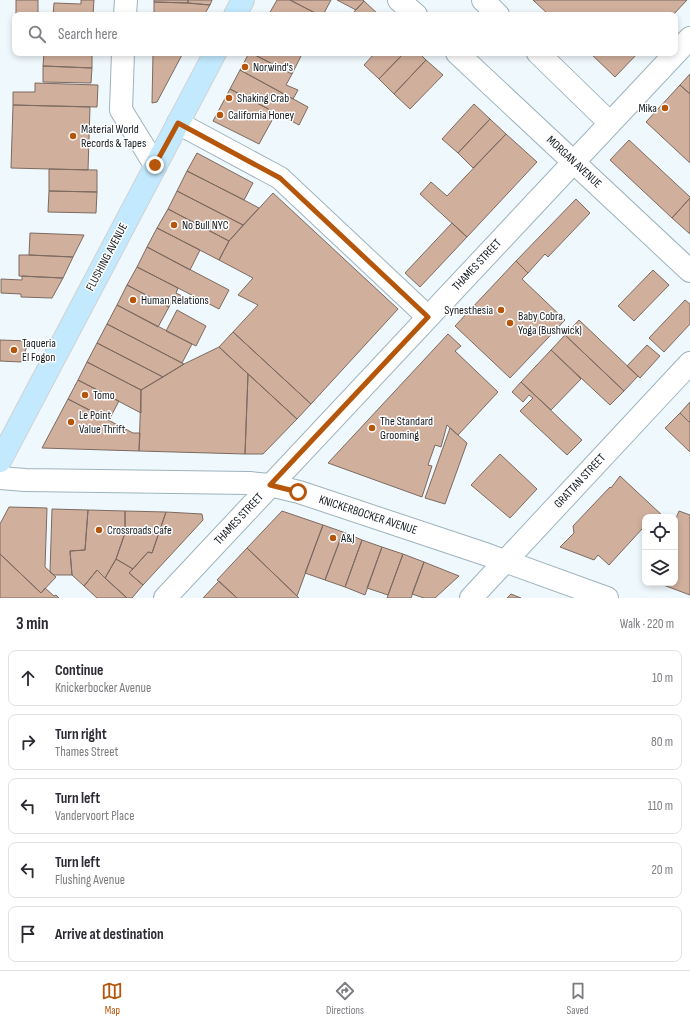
<!DOCTYPE html>
<html lang="en">
<head>
<meta charset="utf-8">
<style>
  :root { --surface:#fff; --page:#f7f7f7; --text:#2b2b33; --muted:#7c7c81; --line:#e1e1e2; --accent:#b5560a }
  body { margin:0; font-family:"Sofia Sans Condensed",sans-serif; background:var(--page); color:var(--text) }
  .controls { position:absolute; right:12px; bottom:12px; display:grid; overflow:hidden; border-radius:8px; box-shadow:0 2px 6px #0003 }
  .controls button { width:36px; height:36px; display:grid; place-items:center; padding:0; border:0; border-bottom:1px solid var(--line); background:var(--surface); color:var(--text); font:20px sans-serif }
  .stop { position:absolute; width:12px; height:12px; margin:-9px; border:3px solid #b5560a; border-radius:50%; background:#fff }
  .stop.end { background:#b5560a; border-color:#fff; box-shadow:0 1px 4px #0008 }
  .list { margin:0; padding:0; list-style:none }
  h2 { display:flex; justify-content:space-between; align-items:center; height:52px; margin:0; padding:0 16px; font-size:17px }
  h2 small { font-size:13px; font-weight:400; color:var(--muted) }
  .list li { display:grid; grid-template-columns:26px 1fr auto; gap:12px; align-items:center; box-sizing:border-box; height:56px; margin:0 8px 8px; padding:0 8px; border:1px solid var(--line); border-radius:8px }
  .list b { display:block; font-size:15px; white-space:nowrap }
  .list p { margin:0; font-size:13px; white-space:nowrap; color:var(--muted) }
  .list em { font-size:13px; font-style:normal; color:var(--muted) }
  .icon { flex:none; width:22px; height:22px; fill:none; stroke:currentColor; stroke-width:2; stroke-linecap:round; stroke-linejoin:round }
  .map { position:relative; flex:none; width:690px; height:598px; overflow:hidden }
  .search { position:absolute; background:var(--surface); box-shadow:0 2px 6px #0003; left:12px; right:12px; top:12px; height:44px; display:flex; align-items:center; gap:10px; box-sizing:border-box; padding:0 14px; border-radius:8px; color:var(--muted); font-size:15px }
  .sheet { height:372px; background:var(--surface) }
  nav { display:flex; justify-content:space-around; align-items:center; box-sizing:border-box; height:56px; border-top:1px solid var(--line); background:var(--surface); font-size:11px; color:var(--muted) }
  nav a { display:grid; justify-items:center; gap:2px }
  nav .on { color:var(--accent) }
  .map>svg:first-child { display:block }
</style>
</head>
<body>
<div class="map">
<svg width="690" height="598" viewBox="0 0 690 598">
  <rect width="100%" height="100%" fill="#eff8fc"/>
  <path fill="#d0af9d" stroke="#7c6a60" d="M16,0H38V15H16Z
    M81,0H94L93,15H53L54,3L81,4Z
    M154,0H188V3L154,2Z
    M188,0H212L210,5L188,3Z
    M277,0H290L319,15H272L269,14Z
    M290,0H331L323,15H319Z
    M337,0H363L364,1L356,10Z
    M533,0H687L673,15H549Z
    M364,1L379,15H351Z
    M154,2L188,3L210,5L204,15H154Z
    M44,53H92V68L43,66Z
    M153,53H183L157,102L152,103Z
    M249,53H251L292,74L286,85L298,90L293,99L240,70Z
    M251,53H300L302,54L292,74Z
    M375,53H404L379,79L364,65Z
    M404,53H419L426,60L394,94L379,79Z
    M590,53H638L615,77Z
    M426,60L443,75L410,109L394,94Z
    M43,66L92,68L91,83L43,82Z
    M240,70L308,107L299,125L230,89Z
    M690,74V94L680,85Z
    M35,83L98,85L97,107L13,105V92H35Z
    M680,85L690,94V163L646,122Z
    M230,89L276,113L259,144L213,121Z
    M474,104L490,119L458,153L442,139Z
    M13,105L90,107L88,170L11,168Z
    M490,119L506,134L473,168L458,153Z
    M506,134L537,162L467,237L420,194L431,182L447,196Z
    M629,140L690,197V198L672,218L610,160Z
    M197,153L253,183L244,200L187,171Z
    M49,169L97,170V192L49,191Z
    M187,171L244,200L259,208L243,225L177,191Z
    M49,191L97,192L96,213L48,212Z
    M177,191L243,225L229,241L168,209Z
    M273,193L398,309L311,404L233,332L258,305L238,295L253,278L219,260L229,241Z
    M690,198V234L672,218Z
    M576,199L590,213L548,257L545,254L528,273L516,261Z
    M168,209L229,241L219,260L157,228Z
    M452,223L467,237L420,287L405,273Z
    M157,228L200,250L190,270L147,247Z
    M30,233L84,235L73,257L29,255Z
    M147,247L229,290L219,309L137,267Z
    M19,255H29L73,257L63,278L19,276Z
    M516,261L528,273L522,279L565,320L510,378L455,326Z
    M137,267L178,288L176,293L182,296L177,305L171,302L169,307L127,285Z
    M653,270L669,285L634,321L618,306Z
    M22,276L41,277L63,278L52,298L21,297V294L1,293V279L22,280Z
    M127,285L169,307L158,327L117,305Z
    M685,300L690,304V324L664,352L649,338Z
    M117,305L192,344L182,363L107,324Z
    M177,310L206,326L196,346L166,331Z
    M579,320L638,376L624,391L565,335Z
    M107,324L182,363L184,364L163,377L97,343Z
    M233,332L311,404L297,419L219,347Z
    M448,334L461,346L455,351L498,392L458,435L447,425L441,447L435,445L428,465L432,466L422,497L328,463Z
    M565,335L624,391L610,405L551,350Z
    M0,340L29,341L21,362L0,361Z
    M97,343L163,377L141,390L87,362Z
    M647,345L660,356L640,378L627,366Z
    M219,347L248,374L245,454L139,451L141,390L184,364Z
    M551,350L581,379L551,410L521,382Z
    M87,362L141,390V413L78,380Z
    M248,374L297,419L263,454H245Z
    M78,380L119,401L109,420L68,399Z
    M521,382L582,440L567,455L520,411L533,398L529,395L523,402L512,392Z
    M68,399L133,433H140L139,451L42,448Z
    M690,402V423L680,413Z
    M680,413L690,423V452L665,428Z
    M450,428L467,443L445,504L425,498Z
    M500,454L537,489L510,518L471,485Z
    M620,476L664,517H645V531L642,529L609,565L598,555L594,560L560,547L574,533L573,526L610,487L611,488Z
    M9,507L47,508L45,567L56,577L41,593L0,554V524Z
    M52,509L88,510L85,550L70,551L72,575H54L50,572Z
    M88,510L125,511V533L116,559L105,578L97,570L84,586L72,575L70,551L85,550Z
    M125,511L166,512L152,553L148,552L133,569L116,559L125,533Z
    M282,511L323,525L297,596L247,548Z
    M679,511L690,515V595L658,583H675V521Z
    M166,512L202,514L203,520L143,585L129,573L148,552L152,553Z
    M323,525L343,532L325,580L305,573Z
    M343,532L362,540L345,587L325,580Z
    M362,540L382,547L365,595L345,587Z
    M382,547L403,554L388,595L367,588Z
    M247,548L297,596L299,598H237L217,580Z
    M0,554L41,593L45,588L54,596L56,595L59,598H0Z
    M403,554L424,562L411,598H387Z
    M116,559L133,569L129,573L143,585L132,598H127L105,578Z
    M424,562L459,576L435,598H424L412,594Z
    M97,570L105,578L127,598H97L84,586Z
    M219,581L237,598H203Z
    M511,594L521,598H507Z"/>
  <g fill="none" stroke-linecap="round" stroke-linejoin="round">
    <defs>
      <path id="minor" d="M399,0L416,15
        M483,0L498,15
        M125,15L126,0
        M123,53L121,110L155,165
        M457,53L690,271
        M538,53L610,123
        M178,123L280,178L428,317
        M0,478L25,480L249,483L270,485L299,492L488,555L607,598
        M165,598L690,38
        M471,598L690,363"/>
      <path id="major" d="M235,15L243,0
        M0,461L215,53"/>
    </defs>
    <use href="#minor" stroke="#9eb3be" stroke-width="24"/>
    <use href="#major" stroke="#d0d1d2" stroke-width="24"/>
    <use href="#minor" stroke="#fff" stroke-width="22"/>
    <use href="#major" stroke="#c2e9fe" stroke-width="22"/>
  </g>
  <g fill="none" stroke-linecap="round" stroke-linejoin="round">
    <path stroke="#b5560a" stroke-width="5" d="M155,165L178,123L280,178L428,317L270,485L298,492"/>
  </g>
  <g fill="#b5560a" stroke="#fff" stroke-width="1.5">
    <circle cx="245" cy="67" r="4"/>
    <circle cx="229" cy="98" r="4"/>
    <circle cx="665" cy="108" r="4"/>
    <circle cx="220" cy="115" r="4"/>
    <circle cx="73" cy="136" r="4"/>
    <circle cx="174" cy="225" r="4"/>
    <circle cx="133" cy="300" r="4"/>
    <circle cx="501" cy="310" r="4"/>
    <circle cx="510" cy="323" r="4"/>
    <circle cx="14" cy="350" r="4"/>
    <circle cx="85" cy="395" r="4"/>
    <circle cx="71" cy="422" r="4"/>
    <circle cx="372" cy="428" r="4"/>
    <circle cx="99" cy="530" r="4"/>
    <circle cx="333" cy="538" r="4"/>
  </g>
  <g text-anchor="middle" dominant-baseline="central" stroke-width="3" stroke-linejoin="round" paint-order="stroke">
    <g font-size="12" fill="#12191e" stroke="#fff" text-anchor="start">
      <text x="253" y="67">Norwind's</text>
      <text x="237" y="98">Shaking Crab</text>
      <text x="657" y="108" text-anchor="end">Mika</text>
      <text x="228" y="115">California Honey</text>
      <text x="81" y="129">Material World<tspan x="81" dy="14">Records &amp; Tapes</tspan></text>
      <text x="182" y="225">No Bull NYC</text>
      <text x="141" y="300">Human Relations</text>
      <text x="493" y="310" text-anchor="end">Synesthesia</text>
      <text x="518" y="316">Baby Cobra<tspan x="518" dy="14">Yoga (Bushwick)</tspan></text>
      <text x="22" y="343">Taqueria<tspan x="22" dy="14">El Fogon</tspan></text>
      <text x="93" y="395">Tomo</text>
      <text x="79" y="415">Le Point<tspan x="79" dy="14">Value Thrift</tspan></text>
      <text x="380" y="421">The Standard<tspan x="380" dy="14">Grooming</tspan></text>
      <text x="107" y="530">Crossroads Cafe</text>
      <text x="341" y="538">A&amp;J</text>
    </g>
    <g font-size="12" fill="#12191e" stroke="#fff">
      <text transform="translate(574 162) rotate(43)">MORGAN AVENUE</text>
      <text transform="translate(107 257) rotate(-62)">FLUSHING AVENUE</text>
      <text transform="translate(477 265) rotate(-47)">THAMES STREET</text>
      <text transform="translate(580 481) rotate(-47)">GRATTAN STREET</text>
      <text transform="translate(368 515) rotate(18)">KNICKERBOCKER AVENUE</text>
      <text transform="translate(239 519) rotate(-47)">THAMES STREET</text>
    </g>
  </g>
</svg>
<div class="controls">
<button><svg class="icon" aria-label="locate" viewBox="0 0 24 24"><circle cx="12" cy="12" r="6"/><path d="M12 2v4M12 18v4M2 12h4M18 12h4"/></svg></button>
<button><svg class="icon" aria-label="layers" viewBox="0 0 24 24"><path d="M12 4l9 5-9 5-9-5zM3 14l9 5 9-5"/></svg></button>
</div>
<div class="stop" style="left:298px;top:492px"></div>
<div class="stop end" style="left:155px;top:165px"></div>
<div class="search"><svg class="icon" aria-label="search" viewBox="0 0 24 24"><circle cx="10" cy="10" r="6"/><path d="M15 15l6 6"/></svg>Search here</div>
</div>
<section class="sheet">
<h2>3 min<small>Walk · 220 m</small></h2>
<ul class="list">
<li><svg class="icon" aria-label="ahead" viewBox="0 0 24 24"><path d="M12 20V5M6 11l6-6 6 6"/></svg><div><b>Continue</b><p>Knickerbocker Avenue</p></div><em>10 m</em></li>
<li><svg class="icon" aria-label="right" viewBox="0 0 24 24"><path d="M7 20v-9h11M14 6l5 5-5 5"/></svg><div><b>Turn right</b><p>Thames Street</p></div><em>80 m</em></li>
<li><svg class="icon" aria-label="left" viewBox="0 0 24 24"><path d="M17 20v-9H6M10 6l-5 5 5 5"/></svg><div><b>Turn left</b><p>Vandervoort Place</p></div><em>110 m</em></li>
<li><svg class="icon" aria-label="left" viewBox="0 0 24 24"><path d="M17 20v-9H6M10 6l-5 5 5 5"/></svg><div><b>Turn left</b><p>Flushing Avenue</p></div><em>20 m</em></li>
<li><svg class="icon" aria-label="arrive" viewBox="0 0 24 24"><path d="M6 21V4h12l-3 4 3 4H6"/></svg><div><b>Arrive at destination</b></div></li>
</ul>
</section>
<nav>
<a class="on"><svg class="icon" aria-label="map" viewBox="0 0 24 24"><path d="M3 6l6-2 6 2 6-2v14l-6 2-6-2-6 2zM9 4v14M15 6v14"/></svg>Map</a>
<a><svg class="icon" aria-label="directions" viewBox="0 0 24 24"><path d="M12 3l9 9-9 9-9-9zM9 14v-3h6M13 9l2 2-2 2"/></svg>Directions</a>
<a><svg class="icon" aria-label="saved" viewBox="0 0 24 24"><path d="M7 4h10v16l-5-4-5 4z"/></svg>Saved</a>
</nav>
</body>
</html>
